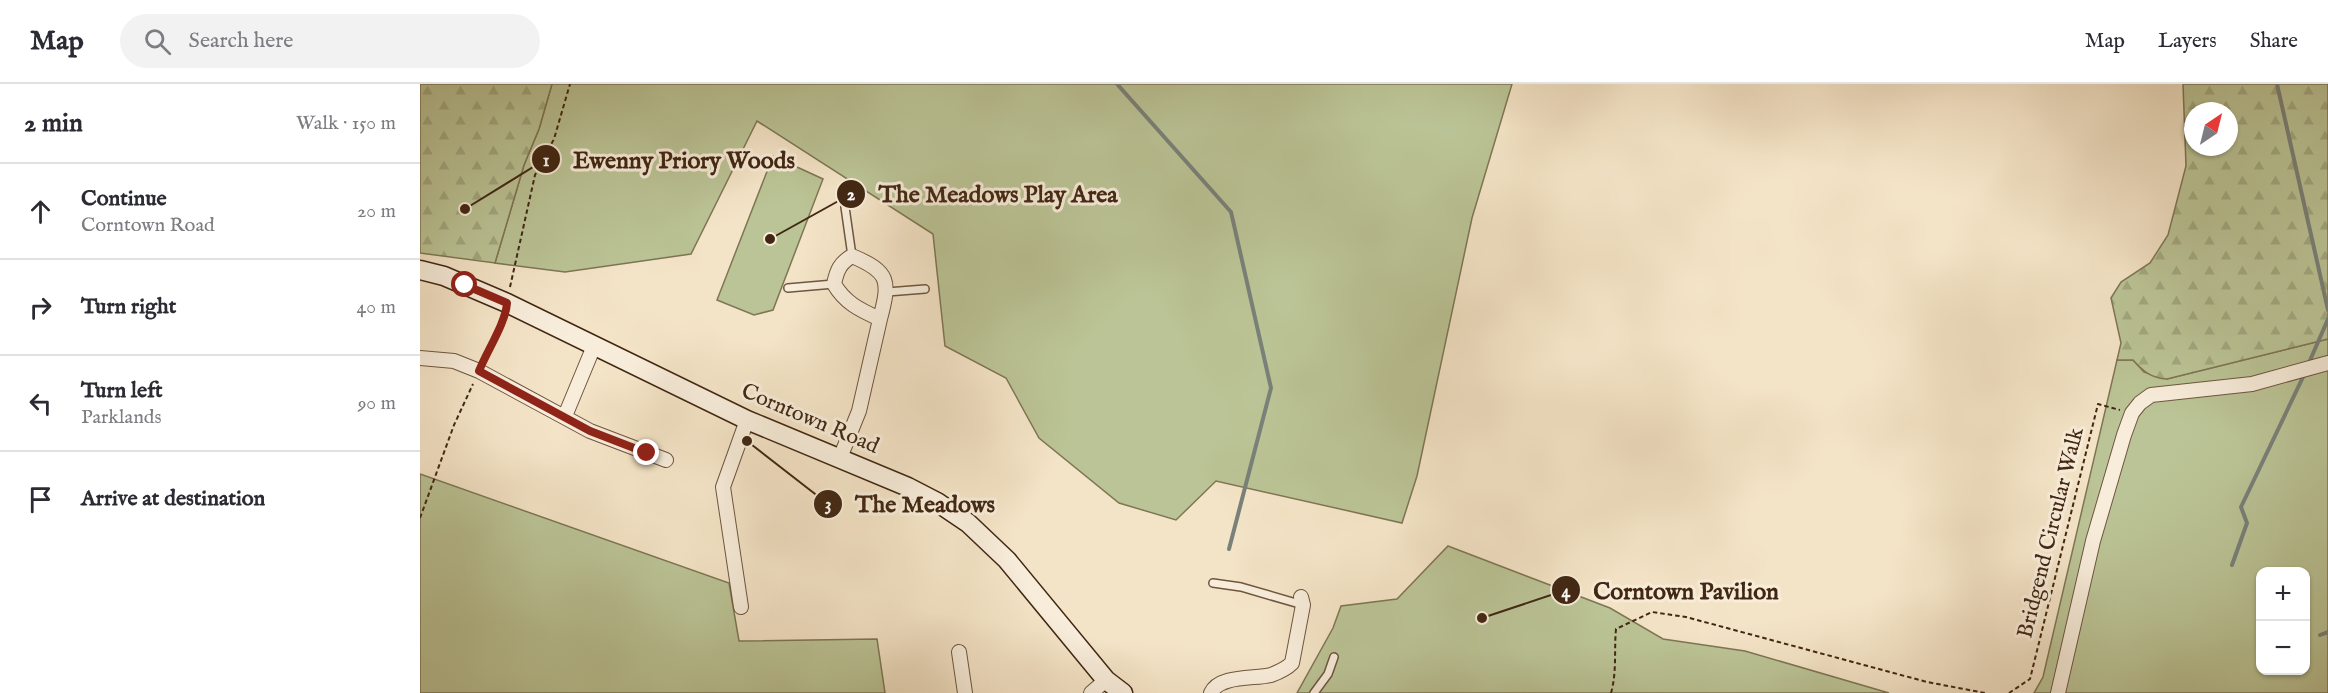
<!DOCTYPE html>
<html lang="en">
<head>
<meta charset="utf-8">
<style>
  :root { --surface:#fff; --page:#f2f2f3; --text:#2b2b33; --muted:#7c7c81; --line:#e1e1e2 }
  body { margin:0; font-family:"IM FELL English",serif; background:var(--page); color:var(--text) }
  .controls { position:absolute; right:18px; bottom:18px; display:grid; overflow:hidden; border-radius:12px; box-shadow:0 2px 4px #0004 }
  .controls button { width:54px; height:54px; display:grid; place-items:center; padding:0; border:0; border-bottom:2px solid var(--line); background:var(--surface); color:var(--text); font:30px sans-serif }
  .compass { position:absolute; left:1764px; top:18px; width:54px; height:54px; border-radius:50%; background:var(--surface); box-shadow:0 2px 4px #0004; rotate:35deg }
  .stop { position:absolute; width:18px; height:18px; margin:-14px; border:4px solid #8f2418; border-radius:50%; background:#fff }
  .stop.end { background:#8f2418; border-color:#fff; box-shadow:0 2px 6px #0008 }
  .list { margin:0; padding:0; list-style:none }
  h2 { display:flex; justify-content:space-between; align-items:center; height:78px; margin:0; padding:0 24px; font-size:26px }
  h2 small { font-size:20px; font-weight:400; color:var(--muted) }
  .list li { display:grid; grid-template-columns:39px 1fr auto; gap:18px; align-items:center; box-sizing:border-box; height:96px; padding:0 24px; border-top:2px solid var(--line) }
  .list b { display:block; font-size:22px; white-space:nowrap }
  .list p { margin:0; font-size:20px; white-space:nowrap; color:var(--muted) }
  .list em { font-size:20px; font-style:normal; color:var(--muted) }
  .icon { flex:none; width:33px; height:33px; fill:none; stroke:currentColor; stroke-width:2; stroke-linecap:round; stroke-linejoin:round }
  .map { position:relative; flex:none; width:1908px; height:609px; overflow:hidden }
  header { display:flex; align-items:center; gap:36px; box-sizing:border-box; height:84px; padding:0 30px; background:var(--surface); border-bottom:2px solid var(--line) }
  header strong { font-size:28px }
  nav { display:flex; gap:33px; margin-inline-start:auto; font-size:21px }
  .search { width:420px; height:54px; background:var(--page); display:flex; align-items:center; gap:15px; box-sizing:border-box; padding:0 21px; border-radius:33px; color:var(--muted); font-size:22px }
  main { display:flex }
  aside { flex:1; background:var(--surface) }
  .map>svg:first-child { display:block }
</style>
</head>
<body>
<header>
<strong>Map</strong>
<div class="search"><svg class="icon" aria-label="search" viewBox="0 0 24 24"><circle cx="10" cy="10" r="6"/><path d="M15 15l6 6"/></svg>Search here</div>
<nav><a>Map</a><a>Layers</a><a>Share</a></nav>
</header>
<main>
<aside>
<h2>2 min<small>Walk · 150 m</small></h2>
<ul class="list">
<li><svg class="icon" aria-label="ahead" viewBox="0 0 24 24"><path d="M12 20V5M6 11l6-6 6 6"/></svg><div><b>Continue</b><p>Corntown Road</p></div><em>20 m</em></li>
<li><svg class="icon" aria-label="right" viewBox="0 0 24 24"><path d="M7 20v-9h11M14 6l5 5-5 5"/></svg><div><b>Turn right</b></div><em>40 m</em></li>
<li><svg class="icon" aria-label="left" viewBox="0 0 24 24"><path d="M17 20v-9H6M10 6l-5 5 5 5"/></svg><div><b>Turn left</b><p>Parklands</p></div><em>90 m</em></li>
<li><svg class="icon" aria-label="arrive" viewBox="0 0 24 24"><path d="M6 21V4h12l-3 4 3 4H6"/></svg><div><b>Arrive at destination</b></div></li>
</ul>
</aside>
<div class="map">
<svg width="1908" height="609" viewBox="0 0 1908 609">
  <defs>
    <pattern id="forest-firs" width="22" height="20" patternUnits="userSpaceOnUse" patternTransform="scale(1.5)"><rect width="22" height="20" fill="#bbc496"/><path d="M5 1l3.5 6h-7zM16 11l3.5 6h-7z" fill="#a2a880"/></pattern>
  </defs>
  <rect width="100%" height="100%" fill="#f4e4c7"/>
  <filter id="stains"><feTurbulence type="fractalNoise" baseFrequency=".00333" numOctaves="4"/><feColorMatrix values="0 0 0 0 .2 0 0 0 0 .09 0 0 0 0 .02 0 0 0 .5 -.17"/></filter>
  <radialGradient id="worn" r=".72"><stop offset=".6" stop-color="#630" stop-opacity="0"/><stop offset="1" stop-color="#630" stop-opacity=".3"/></radialGradient>
  <path fill="#bbc496" stroke="#7e7654" stroke-width="1.5" fill-rule="evenodd" d="M132,0H1092L1052,134L997,392L982,439L796,397L756,436L699,419L619,354L586,294L525,262L513,150L337,37L271,170L145,188L75,179L104,81L119,45Z
    M353,72L403,95L353,226L334,231L297,216Z
    M1908,255V609H1614L1623,593L1697,276H1713L1724,288L1747,295ZM1840,488H1886V586H1840Z
    M0,390L309,499L319,557L457,555L465,609H0Z
    M1028,462L1190,524L1243,555L1325,567L1469,609H877L913,544L921,522L977,515Z"/>
  <path fill="url(#forest-firs)" stroke="#7e7654" stroke-width="1.5" fill-rule="evenodd" d="M0,0H132L119,45L104,81L75,179L0,169Z
    M1763,0H1908V255L1747,295C1731,294 1724,288 1713,276H1697L1701,259L1691,214L1701,198L1730,179L1748,151L1766,82ZM1773,27H1809V63H1773Z"/>
  <g fill="none" stroke-linecap="round" stroke-linejoin="round">
    <path stroke="#798179" stroke-width="4" d="M697,0L811,128L851,304L809,465
      M1857,0L1908,226
      M1888,281L1908,235
      M1812,481L1827,439L1821,423L1884,291
      M1900,551L1908,548"/>
    <defs>
      <path id="lane" d="M425,123L432,172
        M368,204L414,200
        M467,208L505,205
        M793,499L821,503L883,521
        M894,609L908,590L914,573"/>
      <path id="street" d="M0,274L34,277L59,287L170,347L246,376
        M145,332L174,262
        M420,374L439,327L460,235C440,226 425,219 414,200C417,186 420,179 432,172C470,188 470,197 460,235
        M321,523L303,403L327,336
        M539,568L545,609
        M671,609L686,596
        M791,609C799,591 834,595 851,591C859,588 866,585 872,579L883,521L881,513
        M1638,609L1673,457L1704,351L1712,329L1720,319L1731,311L1832,300L1908,279"/>
      <path id="secondary" d="M0,186L24,192L87,219L327,336L488,403L517,418L548,439L587,476L686,596L703,609"/>
    </defs>
    <use href="#lane" stroke="#6e5640" stroke-width="10"/>
    <use href="#street" stroke="#6e5640" stroke-width="16"/>
    <use href="#secondary" stroke="#412713" stroke-width="21"/>
    <path stroke="#412713" stroke-width="2" stroke-dasharray="4.5 3" stroke-linecap="butt" d="M90,203L115,91L134,55L150,0
      M64,276L84,235
      M0,434L34,341L53,300
      M1191,609C1197,588 1194,566 1196,545L1232,528L1266,533L1507,598L1565,609
      M1589,609L1610,595L1678,320L1700,326"/>
    <use href="#lane" stroke="#f8eddb" stroke-width="7"/>
    <use href="#street" stroke="#f8eddb" stroke-width="14"/>
    <use href="#secondary" stroke="#f8eddb" stroke-width="18"/>
  </g>
  <g fill="none" stroke-linecap="round" stroke-linejoin="round">
    <path stroke="#8f2418" stroke-width="8" d="M45,201L87,219C86,238 67,267 59,287L170,347L227,369"/>
  </g>
  <g text-anchor="middle" dominant-baseline="central" stroke-width="6" stroke-linejoin="round" paint-order="stroke">
    <g font-size="22" fill="#412713" stroke="#f8eddb">
      <text transform="translate(390 335) rotate(23)">Corntown Road</text>
      <text transform="translate(1631 449) rotate(-76)">Bridgend Circular Walk</text>
    </g>
  </g>
  <path fill="none" stroke="#412713" stroke-width="2" d="M45 125L126 75M350 155L431 110M327 357L408 420M1062 534L1146 506"/>
  <g fill="#412713" stroke="#f8eddb" stroke-width="2">
    <circle cx="45" cy="125" r="6"/>
    <circle cx="350" cy="155" r="6"/>
    <circle cx="327" cy="357" r="6"/>
    <circle cx="1062" cy="534" r="6"/>
    <circle cx="126" cy="75" r="15"/>
    <circle cx="431" cy="110" r="15"/>
    <circle cx="408" cy="420" r="15"/>
    <circle cx="1146" cy="506" r="15"/>
  </g>
  <g font-size="18" text-anchor="middle" font-weight="bold" fill="#fff">
    <text x="126" y="82">1</text>
    <text x="431" y="116">2</text>
    <text x="408" y="426">3</text>
    <text x="1146" y="513">4</text>
  </g>
  <g font-size="24" text-anchor="middle" font-weight="bold" fill="#412713" stroke="#f8eddb" stroke-width="6" stroke-linejoin="round" paint-order="stroke">
    <text x="264" y="84">Ewenny Priory Woods</text>
    <text x="578" y="118">The Meadows Play Area</text>
    <text x="505" y="428">The Meadows</text>
    <text x="1266" y="515">Corntown Pavilion</text>
  </g>
  <rect width="100%" height="100%" filter="url(#stains)"/>
  <rect width="100%" height="100%" fill="url(#worn)"/>
</svg>
<div class="controls">
<button>+</button>
<button>−</button>
</div>
<svg class="compass" viewBox="-18 -18 36 36"><path d="M0-13l5 13h-10z" fill="#e53935"/><path d="M0 13l5-13h-10z" fill="#7c7c81"/></svg>
<div class="stop" style="left:45px;top:201px"></div>
<div class="stop end" style="left:227px;top:369px"></div>
</div>
</main>
</body>
</html>
